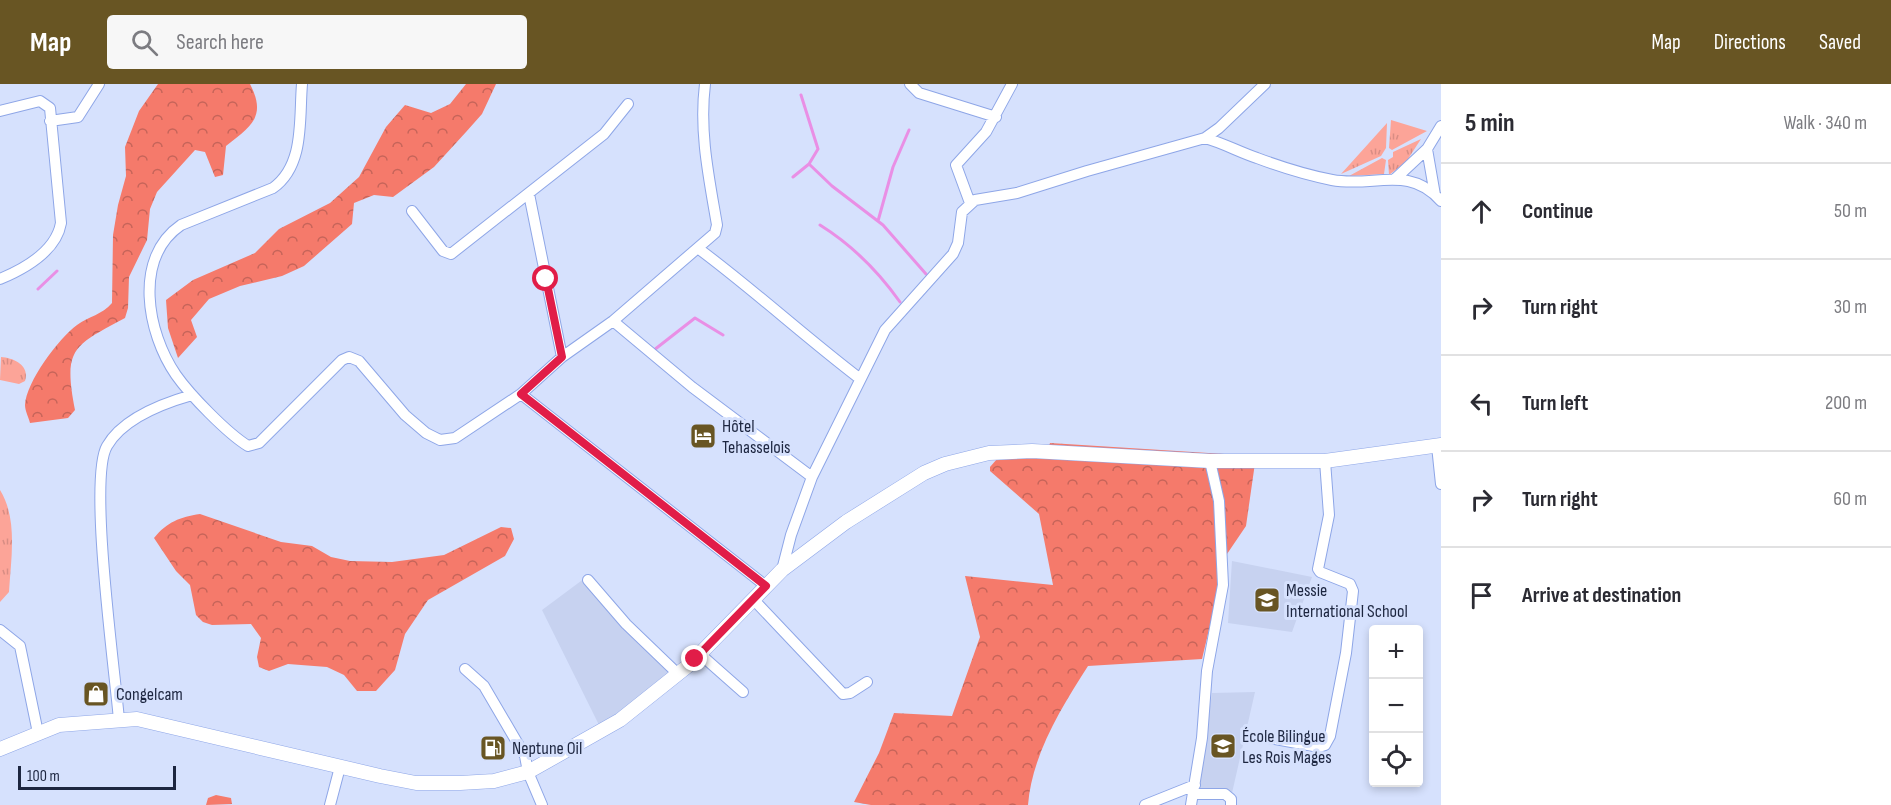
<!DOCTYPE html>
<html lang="en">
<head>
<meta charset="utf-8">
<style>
  :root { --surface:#fff; --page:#f7f7f7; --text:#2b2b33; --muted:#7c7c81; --line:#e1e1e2; --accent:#685523 }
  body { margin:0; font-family:"Sofia Sans Condensed",sans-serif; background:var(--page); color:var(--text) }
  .controls { position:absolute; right:18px; bottom:18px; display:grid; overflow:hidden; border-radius:6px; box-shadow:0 3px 9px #0003 }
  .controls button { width:54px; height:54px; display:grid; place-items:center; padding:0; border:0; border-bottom:2px solid var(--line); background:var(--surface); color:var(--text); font:30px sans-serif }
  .scale { position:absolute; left:18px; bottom:15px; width:158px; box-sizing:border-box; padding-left:6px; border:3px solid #1d2640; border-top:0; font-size:16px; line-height:21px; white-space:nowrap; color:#1d2640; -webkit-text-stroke:4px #d6e1fd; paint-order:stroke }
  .stop { position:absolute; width:18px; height:18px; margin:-14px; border:4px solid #e11d48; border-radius:50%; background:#fff }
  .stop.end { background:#e11d48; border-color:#fff; box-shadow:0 2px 6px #0008 }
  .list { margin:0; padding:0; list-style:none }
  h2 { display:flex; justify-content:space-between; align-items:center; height:78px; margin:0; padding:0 24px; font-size:26px }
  h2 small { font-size:20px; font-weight:400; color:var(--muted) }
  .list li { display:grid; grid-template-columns:39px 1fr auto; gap:18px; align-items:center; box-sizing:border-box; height:96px; padding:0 24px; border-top:2px solid var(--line) }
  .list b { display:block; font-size:22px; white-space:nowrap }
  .list em { font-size:20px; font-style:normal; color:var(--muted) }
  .icon { flex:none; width:33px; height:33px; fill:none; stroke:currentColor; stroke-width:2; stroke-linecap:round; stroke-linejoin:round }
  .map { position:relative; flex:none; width:1441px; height:721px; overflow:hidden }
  header { display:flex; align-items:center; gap:36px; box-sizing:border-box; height:84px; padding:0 30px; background:var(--accent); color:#fff }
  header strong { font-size:28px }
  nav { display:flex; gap:33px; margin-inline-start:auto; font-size:21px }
  .search { width:420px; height:54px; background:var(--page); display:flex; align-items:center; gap:15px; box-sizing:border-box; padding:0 21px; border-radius:6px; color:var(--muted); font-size:22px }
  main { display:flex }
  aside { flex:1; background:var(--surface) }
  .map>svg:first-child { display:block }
</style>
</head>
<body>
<header>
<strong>Map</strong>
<div class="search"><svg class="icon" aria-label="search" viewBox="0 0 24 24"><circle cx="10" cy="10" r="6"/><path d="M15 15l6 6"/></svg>Search here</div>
<nav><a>Map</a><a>Directions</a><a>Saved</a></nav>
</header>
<main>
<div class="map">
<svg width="1441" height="721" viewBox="0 0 1441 721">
  <defs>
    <pattern id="grass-tufts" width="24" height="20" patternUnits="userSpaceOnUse" patternTransform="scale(1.5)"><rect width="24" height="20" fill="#fca498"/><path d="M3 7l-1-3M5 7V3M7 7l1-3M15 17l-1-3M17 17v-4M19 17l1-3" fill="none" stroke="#d88d84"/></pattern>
    <pattern id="forest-crowns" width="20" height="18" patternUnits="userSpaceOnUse" patternTransform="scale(1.5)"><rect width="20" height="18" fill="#f57a6b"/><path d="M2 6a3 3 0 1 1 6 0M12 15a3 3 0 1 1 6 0" fill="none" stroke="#c66459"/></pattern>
  </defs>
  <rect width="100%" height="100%" fill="#d6e1fd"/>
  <path fill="#c7d2f0" d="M1232,477L1312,493L1292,548L1228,539Z
    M585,494L670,588L618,632L599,641L542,526Z
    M1255,608L1232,709L1197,710L1212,609Z"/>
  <path fill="url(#grass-tufts)" d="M1391,36L1427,47L1392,66L1389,64Z
    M1387,39L1386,64L1381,72L1341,90Z
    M1421,55L1406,78L1389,91L1388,76L1393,73V68Z
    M1382,74L1386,76L1384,90L1349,92Z
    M1,273C15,274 30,282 25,297L19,300L0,296Z
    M0,406C18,435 11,474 9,508L0,518Z"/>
  <path fill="url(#forest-crowns)" d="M158,0H250C267,33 251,42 226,62L223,91L215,93L205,68L195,66L157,108L150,125L147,156L129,193L128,224L125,234C73,262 63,264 75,326L68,334L30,339C29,334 25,327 25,321C26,298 59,254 77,241C89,232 102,231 112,219L113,151L118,121L126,92L125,63L139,27Z
    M466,0H496L482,30L466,48L434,83L393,113L374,111L354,119L352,140L304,182L282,192L240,202L209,215L191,236L197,253L178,274L168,244L166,216L193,196L255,169L279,145L330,119L359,93L386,43L405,21L431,29L450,20Z
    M1050,359L1256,372L1246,442L1227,470L1202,575L1088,582C1061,624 1032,671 1028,721H871L854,718L879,669L894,629L952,632L980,553L965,492L1053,501L1039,430L990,387V383L997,375L1046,371Z
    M200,430L281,458L312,462L331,473L350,477L392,478L444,471L501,443L511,444L514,455L505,472L428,516L405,550L395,586L376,607H357L344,591L327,583L288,580L269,587L259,583L257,573L261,554L251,540L212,541L203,538L196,531L190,501L176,487L154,454C167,438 180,433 200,430Z
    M216,711L231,714L232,720L206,721L208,714Z"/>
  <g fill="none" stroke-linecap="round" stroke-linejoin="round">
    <path stroke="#e98fe5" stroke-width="3" d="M809,80L832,102L883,141L926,190
      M793,93L809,80L818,65L801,11
      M878,137L893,83L909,46
      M820,141C852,161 878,187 900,218
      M38,205L57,187
      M654,266L695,234L723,251"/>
    <defs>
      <path id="minor" d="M302,0C299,35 305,81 273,104L181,141C133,174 147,249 176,291C190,311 227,349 248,362L259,359L342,276L349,273L359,277L405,331L426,349L440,356L455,354L521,310L562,273L613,237L715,149L717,141C709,94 699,48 705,0
        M910,0L919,9L996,33
        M0,27L40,17L50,24L61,139C56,167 24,185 0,195
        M50,37L78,33L99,0
        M1205,54C1223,59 1239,68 1257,74C1281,83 1307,91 1332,96C1373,104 1409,80 1441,117
        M1427,65L1435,111
        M1396,94L1427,65L1441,42
        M529,110L562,273
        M970,119L956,81L986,48L1012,0
        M412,127L443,167L451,170L604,50L628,20
        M699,165C754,206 804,252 859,294
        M613,237L692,303L812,393
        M521,310L766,502
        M1437,362L1441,400
        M782,486L791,451L812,393L885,246L953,170L958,159L962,128L975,116L1017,109L1087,87L1205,54L1219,44L1265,0
        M588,496L626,540L678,590
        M753,515L843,610L850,609L867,598
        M0,546L20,562L38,649
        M700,570L743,608
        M465,585L484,602L525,672L528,688L542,721
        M119,636C115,587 88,394 107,362C123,334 164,319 192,311
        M1269,654L1319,663L1325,661L1330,652L1346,569L1353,507L1350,500L1320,488L1318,485L1329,431L1325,377
        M1193,710H1225L1231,715V721
        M330,721L340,683
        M1145,721L1195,701
        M1191,721L1202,654L1207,587L1223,501L1219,417L1210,377"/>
      <path id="major" d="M0,665L59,641L137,635L380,692L416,699H460L494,697L528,688L620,636L689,581L782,486L846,438L924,389L945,380L989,369L1032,367L1210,377H1325L1441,361"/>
    </defs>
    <use href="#minor" stroke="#8ea6e7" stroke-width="12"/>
    <use href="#major" stroke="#8ea6e7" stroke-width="15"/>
    <use href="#minor" stroke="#fff" stroke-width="10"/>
    <use href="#major" stroke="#fff" stroke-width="14"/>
  </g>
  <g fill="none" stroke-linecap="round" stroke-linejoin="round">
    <path stroke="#e11d48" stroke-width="8" d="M546,195L562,273L521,310L766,502L695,575"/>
  </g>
  <defs>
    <symbol id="hotel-square" viewBox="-11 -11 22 22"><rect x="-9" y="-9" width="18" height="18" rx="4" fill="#685523" stroke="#d6e1fd"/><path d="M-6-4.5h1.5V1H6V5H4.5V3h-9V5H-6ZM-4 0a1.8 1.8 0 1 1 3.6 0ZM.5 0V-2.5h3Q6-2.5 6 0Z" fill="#fff"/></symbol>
    <symbol id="school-square" viewBox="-11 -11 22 22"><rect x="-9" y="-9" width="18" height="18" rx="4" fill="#685523" stroke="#d6e1fd"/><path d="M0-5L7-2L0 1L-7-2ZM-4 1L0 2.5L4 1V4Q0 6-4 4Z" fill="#fff"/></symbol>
    <symbol id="shop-square" viewBox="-11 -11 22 22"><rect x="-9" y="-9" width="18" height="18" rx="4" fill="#685523" stroke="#d6e1fd"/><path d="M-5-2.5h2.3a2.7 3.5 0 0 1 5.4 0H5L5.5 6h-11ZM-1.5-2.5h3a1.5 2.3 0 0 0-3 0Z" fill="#fff"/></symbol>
    <symbol id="fuel-square" viewBox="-11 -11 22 22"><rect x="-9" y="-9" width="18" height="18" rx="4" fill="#685523" stroke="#d6e1fd"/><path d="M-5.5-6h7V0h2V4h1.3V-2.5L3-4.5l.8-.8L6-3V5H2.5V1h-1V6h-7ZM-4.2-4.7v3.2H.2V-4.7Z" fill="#fff"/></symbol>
  </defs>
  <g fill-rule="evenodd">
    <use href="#hotel-square" x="688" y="337" width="30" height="30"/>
    <use href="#school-square" x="1252" y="501" width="30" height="30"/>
    <use href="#shop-square" x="81" y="595" width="30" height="30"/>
    <use href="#school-square" x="1208" y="647" width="30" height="30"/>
    <use href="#fuel-square" x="478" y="649" width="30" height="30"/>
  </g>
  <g text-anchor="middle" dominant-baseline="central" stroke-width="6" stroke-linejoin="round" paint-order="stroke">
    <g font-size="18" fill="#1d2640" stroke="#d6e1fd" text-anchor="start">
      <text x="722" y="342">Hôtel<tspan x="722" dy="21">Tehasselois</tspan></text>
      <text x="1286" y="506">Messie<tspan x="1286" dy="21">International School</tspan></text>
      <text x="116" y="610">Congelcam</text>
      <text x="1242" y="652">École Bilingue<tspan x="1242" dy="21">Les Rois Mages</tspan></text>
      <text x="512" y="664">Neptune Oil</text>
    </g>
  </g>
</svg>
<div class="controls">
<button>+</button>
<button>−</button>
<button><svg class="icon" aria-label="locate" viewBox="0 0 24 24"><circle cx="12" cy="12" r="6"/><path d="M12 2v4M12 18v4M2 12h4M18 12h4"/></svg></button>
</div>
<div class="scale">100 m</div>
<div class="stop" style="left:546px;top:195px"></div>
<div class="stop end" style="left:695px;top:575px"></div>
</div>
<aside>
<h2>5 min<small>Walk · 340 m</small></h2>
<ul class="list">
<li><svg class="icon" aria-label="ahead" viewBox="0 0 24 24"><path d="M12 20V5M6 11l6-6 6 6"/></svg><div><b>Continue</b></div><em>50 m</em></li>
<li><svg class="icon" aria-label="right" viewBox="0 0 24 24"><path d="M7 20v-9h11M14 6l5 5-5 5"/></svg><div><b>Turn right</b></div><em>30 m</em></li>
<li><svg class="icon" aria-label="left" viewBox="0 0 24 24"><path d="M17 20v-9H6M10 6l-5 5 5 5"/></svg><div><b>Turn left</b></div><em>200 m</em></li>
<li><svg class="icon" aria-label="right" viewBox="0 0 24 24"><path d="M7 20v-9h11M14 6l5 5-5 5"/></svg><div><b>Turn right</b></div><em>60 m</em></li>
<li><svg class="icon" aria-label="arrive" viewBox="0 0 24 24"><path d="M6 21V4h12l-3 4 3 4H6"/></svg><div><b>Arrive at destination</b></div></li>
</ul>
</aside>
</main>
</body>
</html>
